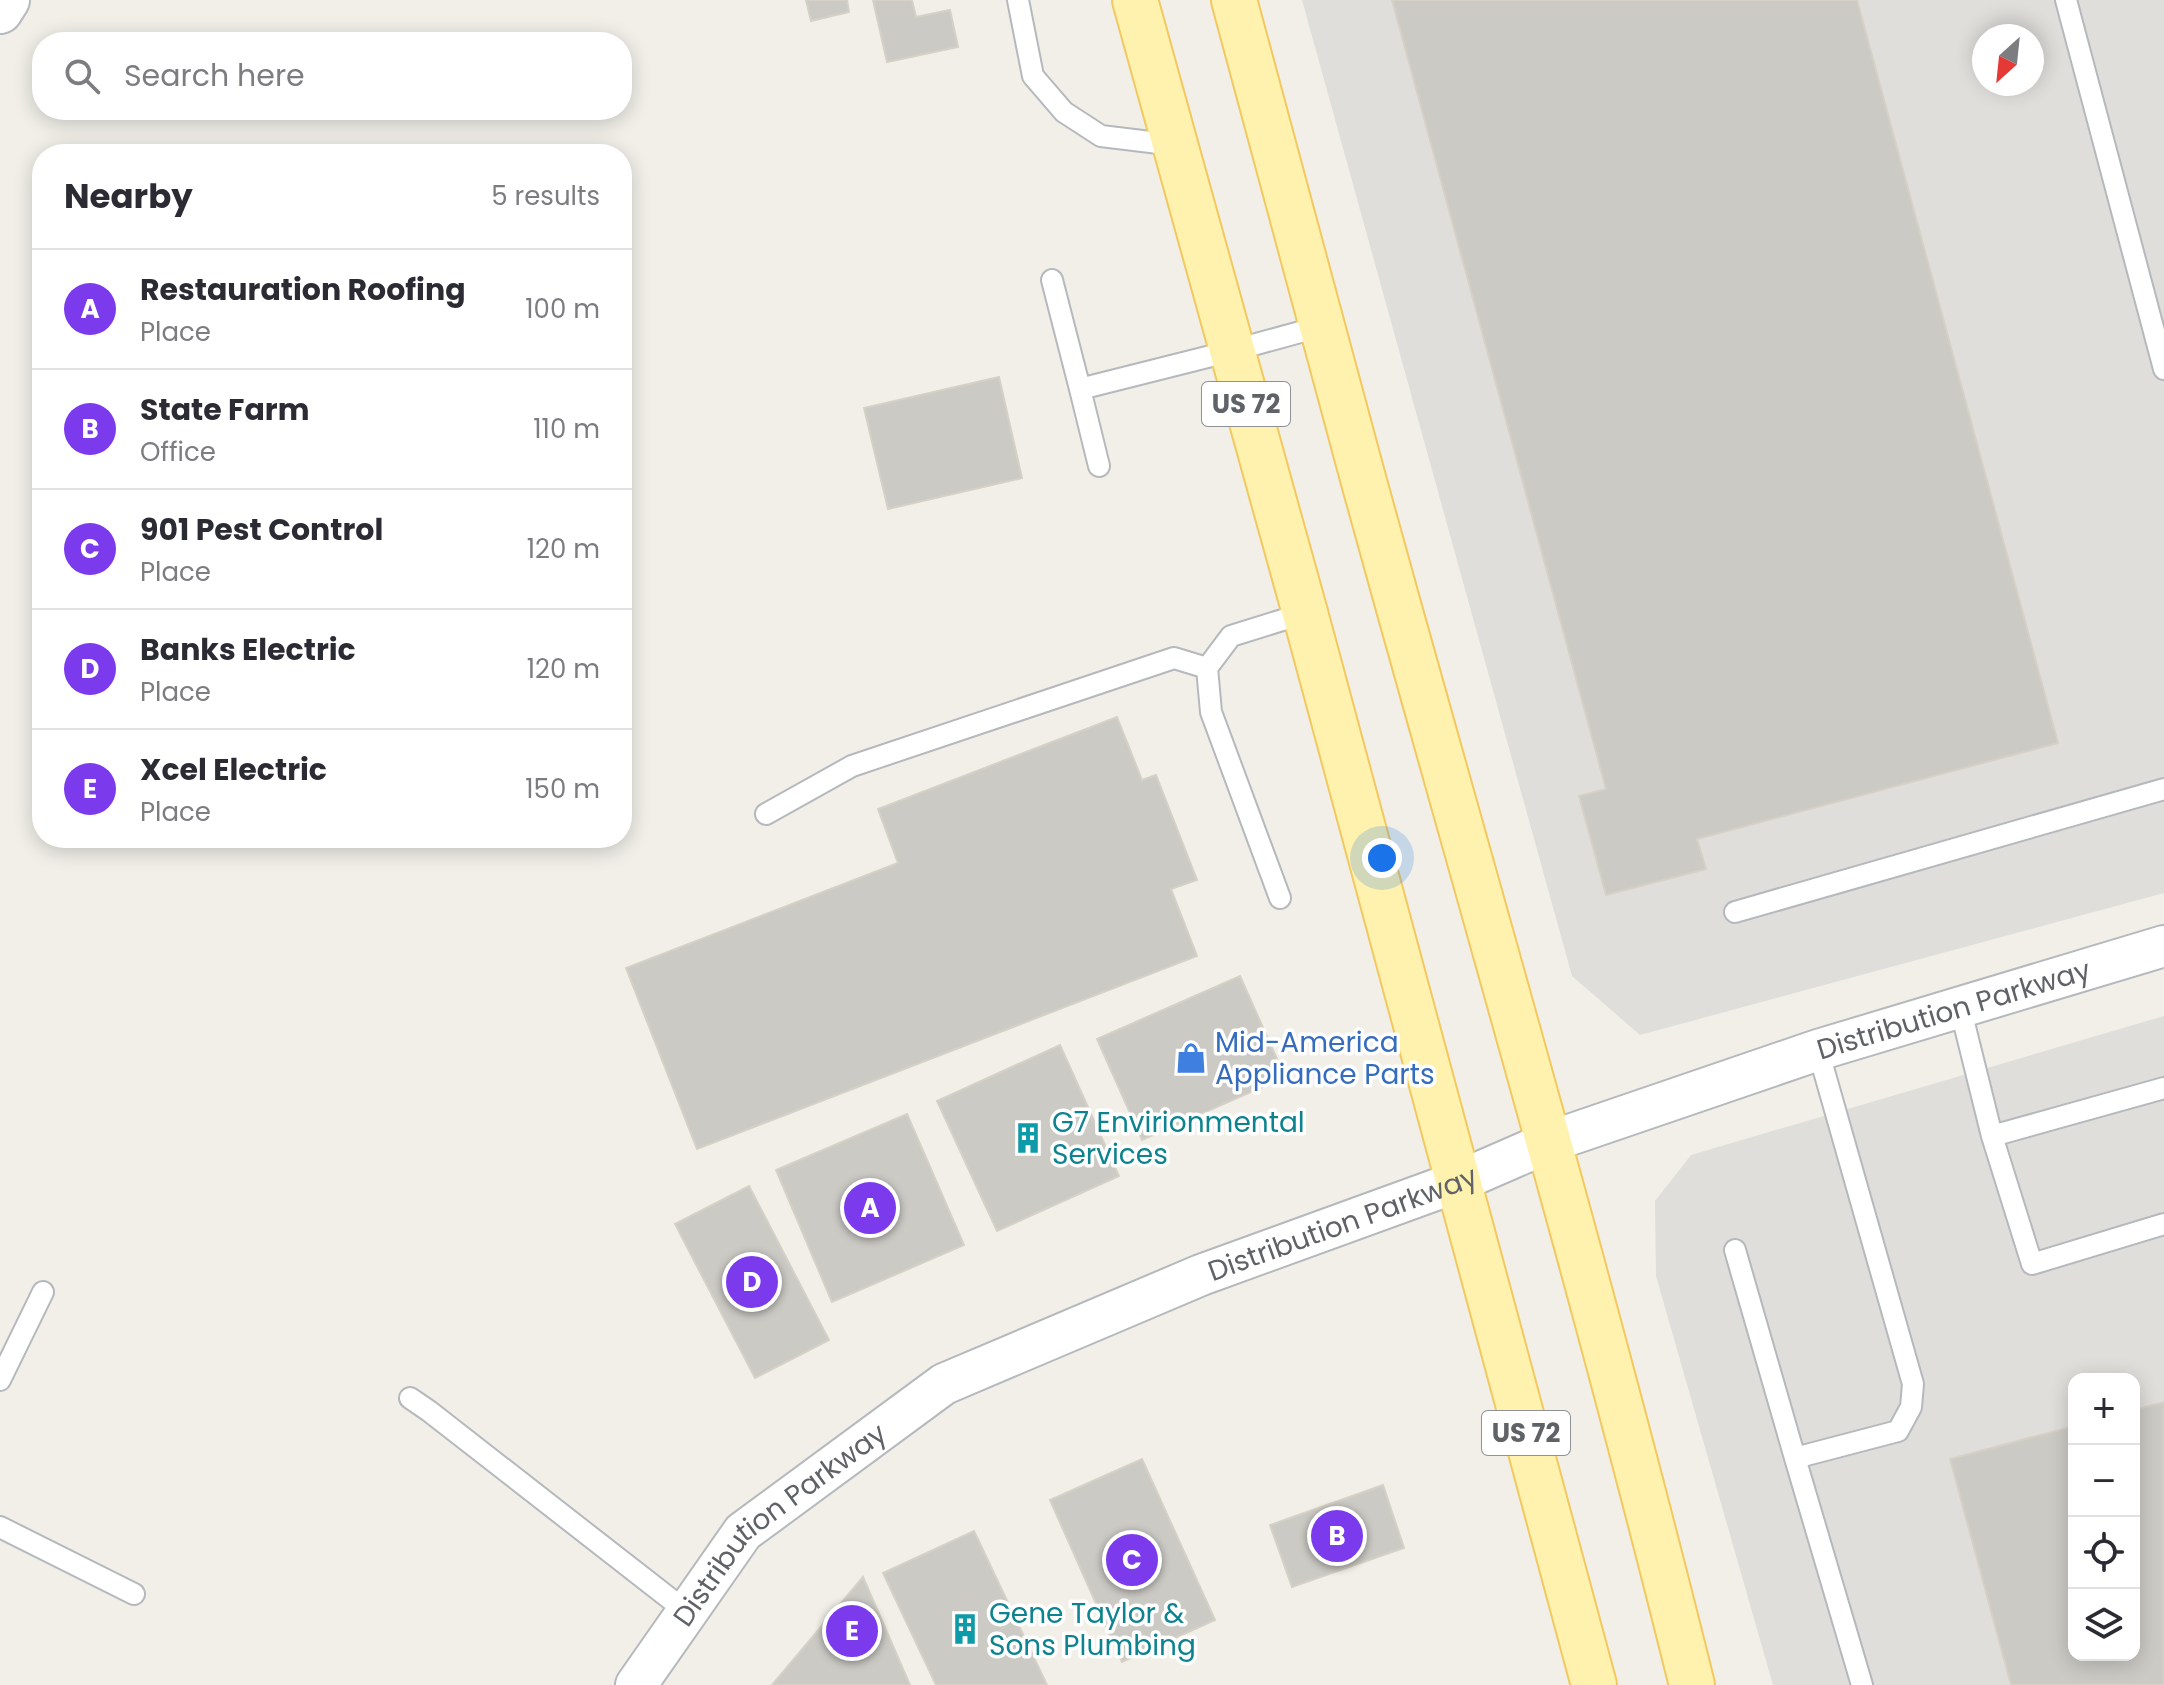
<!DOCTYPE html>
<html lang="en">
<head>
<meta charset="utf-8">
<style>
  :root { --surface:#fff; --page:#f2f2f3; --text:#2b2b33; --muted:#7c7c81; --line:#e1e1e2; --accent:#7c3aed }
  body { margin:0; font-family:Poppins,sans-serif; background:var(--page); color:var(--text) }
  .controls { position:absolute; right:24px; bottom:24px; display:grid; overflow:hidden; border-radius:16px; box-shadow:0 4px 20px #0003 }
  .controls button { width:72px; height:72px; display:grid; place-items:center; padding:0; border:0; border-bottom:2px solid var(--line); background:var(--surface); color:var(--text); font:40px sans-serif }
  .compass { position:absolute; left:1972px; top:24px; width:72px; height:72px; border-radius:50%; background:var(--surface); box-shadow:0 4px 20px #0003; rotate:207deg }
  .you { position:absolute; left:1382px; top:858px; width:28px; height:28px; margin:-20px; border:6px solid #fff; border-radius:50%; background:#1a73e8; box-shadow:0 0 0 12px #1a73e833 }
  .badge { display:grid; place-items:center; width:52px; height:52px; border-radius:50%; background:var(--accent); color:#fff; font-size:26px; font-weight:700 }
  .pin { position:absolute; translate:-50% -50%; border:4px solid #fff; box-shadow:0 2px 8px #0006 }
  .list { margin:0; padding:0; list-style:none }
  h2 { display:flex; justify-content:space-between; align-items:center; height:104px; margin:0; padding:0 32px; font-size:34px }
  h2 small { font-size:26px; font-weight:400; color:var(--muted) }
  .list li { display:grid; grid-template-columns:52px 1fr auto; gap:24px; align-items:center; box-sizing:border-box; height:120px; padding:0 32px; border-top:2px solid var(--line) }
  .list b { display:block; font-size:30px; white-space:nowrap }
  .list p { margin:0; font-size:26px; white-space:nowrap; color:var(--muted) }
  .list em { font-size:26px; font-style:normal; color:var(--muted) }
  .icon { flex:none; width:44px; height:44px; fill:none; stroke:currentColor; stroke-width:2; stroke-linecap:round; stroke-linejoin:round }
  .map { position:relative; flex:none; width:2164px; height:1685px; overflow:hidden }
  .search { position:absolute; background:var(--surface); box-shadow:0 4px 20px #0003; left:32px; top:32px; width:600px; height:88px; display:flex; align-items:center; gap:20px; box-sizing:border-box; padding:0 28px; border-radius:32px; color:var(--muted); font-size:30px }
  .panel { position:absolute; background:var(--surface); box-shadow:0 4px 20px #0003; left:32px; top:144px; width:600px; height:704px; border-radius:32px }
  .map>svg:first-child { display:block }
</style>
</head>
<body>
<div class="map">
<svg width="2164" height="1685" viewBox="0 0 2164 1685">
  <rect width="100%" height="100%" fill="#f1efe8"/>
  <path fill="#e0deda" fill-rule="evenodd" d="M1302,0H2164V893L1640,1035L1572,976ZM1984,36H2032V84H1984Z
    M2164,1016V1685H1773L1656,1276L1655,1201L1691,1155ZM2074,1379H2134V1655H2074Z"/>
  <path fill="#cccac5" stroke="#d6d1c6" stroke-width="2" d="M806,0H847L849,12L811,21Z
    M873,0H912L916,17L950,10L958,47L887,62Z
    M1392,0H1857L2058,743L1697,839L1706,869L1606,895L1579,796L1606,789Z
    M999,377L1022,478L888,509L864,408Z
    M1117,717L1142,780L1156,775L1197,880L1171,889L1197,956L697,1149L626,968L898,863L878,809Z
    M1240,976L1285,1077L1142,1140L1097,1039Z
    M1060,1045L1119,1176L997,1231L937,1101Z
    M907,1114L964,1245L832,1302L776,1170Z
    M749,1186L829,1340L755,1378L675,1224Z
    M2164,1402V1685H2011L1950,1459L2074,1426V1655H2134V1410Z
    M1142,1459L1215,1620L1122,1662L1050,1500Z
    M1383,1485L1404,1548L1292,1587L1270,1525Z
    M974,1531L1047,1685H936L883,1573Z
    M863,1577L910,1685H772Z"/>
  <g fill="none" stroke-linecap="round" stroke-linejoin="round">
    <defs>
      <path id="lane" d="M1018,0L1033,76L1064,112L1101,136L1175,145
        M2066,0L2164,369
        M1052,280L1080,389L1231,351L1322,326
        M1080,389L1099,466
        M766,814L852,766L1174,658L1207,668
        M1280,898L1211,712L1207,668L1231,636L1305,613
        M1735,912L2164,789
        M1960,1007L1992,1136L2164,1088
        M1818,1050L1913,1384L1911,1407L1898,1431L1795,1458L1862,1685
        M1992,1136L2032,1264L2164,1224
        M1735,1250L1795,1458
        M0,1380L43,1292
        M410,1398L429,1411L687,1612
        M0,1527L134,1594"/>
      <g id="street">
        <path id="s1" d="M636,1685L743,1532L944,1384L1201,1275L1457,1182L1549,1142L1818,1050L2164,946"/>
      </g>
      <path id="secondary" d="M0,11L7,0"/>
      <path id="primary" d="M1135,0L1305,613L1594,1685
        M1234,0C1288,200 1341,401 1397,601C1498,962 1602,1322 1692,1685"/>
    </defs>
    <use href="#lane" stroke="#b5b8bc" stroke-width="24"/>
    <use href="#street" stroke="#b5b8bc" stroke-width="44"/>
    <use href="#secondary" stroke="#b6babf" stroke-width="48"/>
    <use href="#primary" stroke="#f2c960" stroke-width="48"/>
    <use href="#lane" stroke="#fff" stroke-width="20"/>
    <use href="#street" stroke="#fff" stroke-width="40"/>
    <use href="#secondary" stroke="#fff" stroke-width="44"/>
    <use href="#primary" stroke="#fff2af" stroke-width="44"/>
  </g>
  <defs>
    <symbol id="shop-bare" viewBox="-9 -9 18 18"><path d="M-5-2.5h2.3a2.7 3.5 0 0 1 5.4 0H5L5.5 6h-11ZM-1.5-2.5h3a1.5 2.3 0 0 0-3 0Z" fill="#3f7fe0" stroke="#fff" stroke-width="2.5" paint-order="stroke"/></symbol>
    <symbol id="building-bare" viewBox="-9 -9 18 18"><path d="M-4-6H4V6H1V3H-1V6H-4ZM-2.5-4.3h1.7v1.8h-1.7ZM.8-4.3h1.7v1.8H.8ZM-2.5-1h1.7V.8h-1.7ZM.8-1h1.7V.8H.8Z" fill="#0f9aa8" stroke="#fff" stroke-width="2.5" paint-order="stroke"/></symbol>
  </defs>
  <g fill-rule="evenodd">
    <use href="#shop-bare" x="1169" y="1036" width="44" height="44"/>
    <use href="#building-bare" x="1006" y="1116" width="44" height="44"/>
    <use href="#building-bare" x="943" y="1607" width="44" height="44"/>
  </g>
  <g text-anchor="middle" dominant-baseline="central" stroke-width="7" stroke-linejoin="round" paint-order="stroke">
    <g fill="#fff" stroke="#8f9295" stroke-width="2">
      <rect x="1202" y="382" width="88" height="44" rx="6"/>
      <rect x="1482" y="1411" width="88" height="44" rx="6"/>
    </g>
    <g font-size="26" font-weight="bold" fill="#5f6368">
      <text x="1246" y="404">US 72</text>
      <text x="1526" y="1433">US 72</text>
    </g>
    <g font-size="28" fill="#5f6368" stroke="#fff">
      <text stroke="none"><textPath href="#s1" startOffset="1514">Distribution Parkway</textPath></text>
      <text stroke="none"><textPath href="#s1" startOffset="866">Distribution Parkway</textPath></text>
      <text stroke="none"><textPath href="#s1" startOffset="218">Distribution Parkway</textPath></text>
    </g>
    <g font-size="28" fill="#366cbe" stroke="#fff" text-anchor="start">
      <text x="1215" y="1042">Mid-America<tspan x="1215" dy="32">Appliance Parts</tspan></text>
    </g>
    <g font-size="28" fill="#0d838f" stroke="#fff" text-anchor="start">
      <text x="1052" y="1122">G7 Envirionmental<tspan x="1052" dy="32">Services</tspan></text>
      <text x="989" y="1613">Gene Taylor &amp;<tspan x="989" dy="32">Sons Plumbing</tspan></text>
    </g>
  </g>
</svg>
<div class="controls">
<button>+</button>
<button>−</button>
<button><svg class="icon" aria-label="locate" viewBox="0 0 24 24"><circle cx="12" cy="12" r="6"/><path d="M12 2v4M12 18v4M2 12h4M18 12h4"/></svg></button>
<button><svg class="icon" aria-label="layers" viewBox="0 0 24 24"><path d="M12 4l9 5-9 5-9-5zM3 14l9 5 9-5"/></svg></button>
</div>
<svg class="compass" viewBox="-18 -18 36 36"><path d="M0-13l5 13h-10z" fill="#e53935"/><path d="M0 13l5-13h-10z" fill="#7c7c81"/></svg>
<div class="you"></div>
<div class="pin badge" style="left:870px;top:1208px">A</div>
<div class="pin badge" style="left:1337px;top:1536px">B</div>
<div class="pin badge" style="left:1132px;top:1560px">C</div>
<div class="pin badge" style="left:752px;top:1282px">D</div>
<div class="pin badge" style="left:852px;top:1631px">E</div>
<div class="search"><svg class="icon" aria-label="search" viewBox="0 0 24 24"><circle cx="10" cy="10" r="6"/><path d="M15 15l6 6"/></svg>Search here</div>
<section class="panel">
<h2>Nearby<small>5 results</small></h2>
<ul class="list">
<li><span class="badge">A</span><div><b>Restauration Roofing</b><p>Place</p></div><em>100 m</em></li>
<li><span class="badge">B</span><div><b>State Farm</b><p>Office</p></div><em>110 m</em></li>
<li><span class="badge">C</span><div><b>901 Pest Control</b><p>Place</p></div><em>120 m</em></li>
<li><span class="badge">D</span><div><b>Banks Electric</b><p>Place</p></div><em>120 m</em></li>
<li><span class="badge">E</span><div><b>Xcel Electric</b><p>Place</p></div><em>150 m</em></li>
</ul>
</section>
</div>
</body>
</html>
